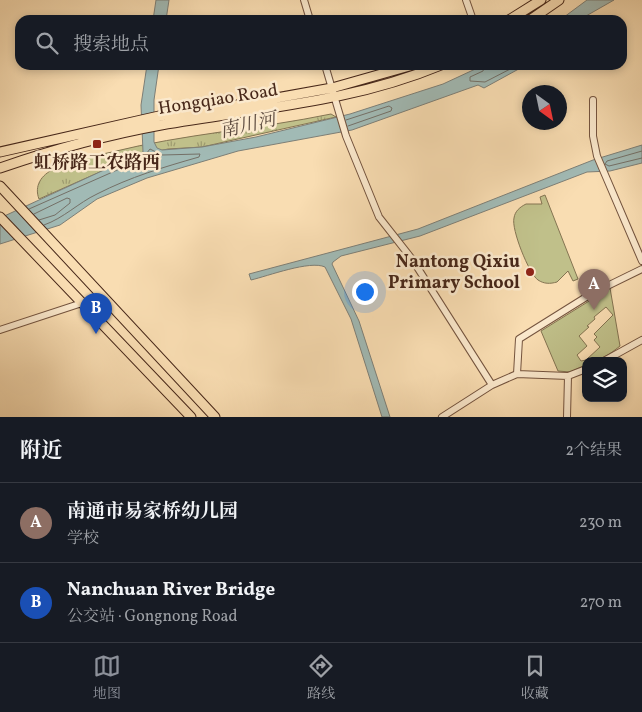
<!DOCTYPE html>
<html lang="zh">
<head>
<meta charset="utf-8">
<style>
  :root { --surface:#171b24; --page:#20242c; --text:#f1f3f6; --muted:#9ea1a6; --line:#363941; --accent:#8c9099 }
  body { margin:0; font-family:Vollkorn,"Noto Serif SC",serif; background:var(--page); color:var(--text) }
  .controls { position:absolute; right:15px; bottom:15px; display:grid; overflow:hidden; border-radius:10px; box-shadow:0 2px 8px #0003 }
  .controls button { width:45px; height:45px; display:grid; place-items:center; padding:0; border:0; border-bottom:1px solid var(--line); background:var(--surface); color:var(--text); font:25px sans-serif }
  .compass { position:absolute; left:522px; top:85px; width:45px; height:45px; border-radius:50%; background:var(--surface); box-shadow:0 2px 8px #0003; rotate:147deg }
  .you { position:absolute; left:364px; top:291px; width:18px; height:18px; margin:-12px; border:4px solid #fff; border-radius:50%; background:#1a73e8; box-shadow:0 0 0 8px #1a73e833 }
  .badge { display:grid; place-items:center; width:32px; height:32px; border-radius:50%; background:var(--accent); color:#fff; font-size:16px; font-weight:700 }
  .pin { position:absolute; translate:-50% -41px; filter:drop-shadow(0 1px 2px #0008) }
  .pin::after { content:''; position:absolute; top:26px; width:18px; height:15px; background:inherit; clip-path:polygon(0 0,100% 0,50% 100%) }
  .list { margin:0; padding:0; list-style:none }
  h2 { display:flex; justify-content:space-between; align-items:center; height:65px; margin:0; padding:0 20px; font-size:21px }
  h2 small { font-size:16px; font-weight:400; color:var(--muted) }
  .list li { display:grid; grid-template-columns:32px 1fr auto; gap:15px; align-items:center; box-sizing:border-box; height:80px; padding:0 20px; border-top:1px solid var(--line) }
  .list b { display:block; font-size:19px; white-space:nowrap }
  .list p { margin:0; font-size:16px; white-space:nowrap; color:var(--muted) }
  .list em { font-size:16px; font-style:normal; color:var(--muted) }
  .icon { flex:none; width:28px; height:28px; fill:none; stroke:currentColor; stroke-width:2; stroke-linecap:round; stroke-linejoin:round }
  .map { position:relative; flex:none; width:642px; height:417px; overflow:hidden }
  .search { position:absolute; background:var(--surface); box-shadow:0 2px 8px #0003; left:15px; right:15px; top:15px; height:55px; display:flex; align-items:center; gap:12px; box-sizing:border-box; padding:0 18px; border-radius:15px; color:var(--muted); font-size:19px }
  .sheet { height:225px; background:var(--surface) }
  nav { display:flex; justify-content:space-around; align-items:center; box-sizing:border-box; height:70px; border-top:1px solid var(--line); background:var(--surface); font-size:14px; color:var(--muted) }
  nav a { display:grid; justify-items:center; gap:2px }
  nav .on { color:var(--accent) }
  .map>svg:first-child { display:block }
</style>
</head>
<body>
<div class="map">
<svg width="642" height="417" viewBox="0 0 642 417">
  <defs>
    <pattern id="grass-tufts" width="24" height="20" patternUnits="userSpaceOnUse" patternTransform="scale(1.25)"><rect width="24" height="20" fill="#c0c08a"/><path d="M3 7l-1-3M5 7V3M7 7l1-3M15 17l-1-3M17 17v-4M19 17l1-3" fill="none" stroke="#9e9c70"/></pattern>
  </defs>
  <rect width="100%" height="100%" fill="#f9ddb2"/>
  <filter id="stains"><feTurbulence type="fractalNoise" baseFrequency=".004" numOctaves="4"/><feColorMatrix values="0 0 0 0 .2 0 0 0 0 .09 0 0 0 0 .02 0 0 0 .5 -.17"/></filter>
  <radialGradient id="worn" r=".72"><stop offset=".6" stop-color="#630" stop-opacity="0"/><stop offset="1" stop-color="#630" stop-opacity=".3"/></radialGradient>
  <path fill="url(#grass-tufts)" stroke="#847452" d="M331,114L336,117L202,147L168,149L136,156L39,199C34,186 41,175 54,169C71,160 94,156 112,152C184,134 259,129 331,114Z"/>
  <path fill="#c0c08a" stroke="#847452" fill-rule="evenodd" d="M545,195L578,279L573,281L568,271L557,282C550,284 544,284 538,280C529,274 511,229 514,218C515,211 520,207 526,204H542L540,197Z
    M610,288L620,346C609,355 600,361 586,361V365L570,372L558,371L541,331ZM606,307L613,315L594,334L597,337L594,340L600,347L586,360L581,361L577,355L587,346L579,336L589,327L587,326L595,319L594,317Z"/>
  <path fill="#a1bab5" stroke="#7d7f77" d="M156,0H169L166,20H153Z
    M587,0H614L579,20H560Z
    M147,65H159L154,100V142L157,148L162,150L202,147L256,137L350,114L443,84L484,65H526L484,88L478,85L352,130L238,151L147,178L97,199L60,225L0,244V218L143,152L141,105Z
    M642,145V163L610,171L587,172L420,236L341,256L333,262L332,264L359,321L390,417H382L351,319L325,267C310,260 268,276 251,280L249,274L418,229L593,160Z"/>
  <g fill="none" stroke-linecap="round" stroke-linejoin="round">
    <path stroke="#747067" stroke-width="1" d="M485,65L483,71L470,77V81L485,82L518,65
      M346,120L389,106L392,108L391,111L348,126
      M642,151L607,161L605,164L609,166L642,158
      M29,209L142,159L150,149L162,155L200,154L199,157C164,167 130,177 97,194C78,203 64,218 44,225
      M34,214L67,198L70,199V203L55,215L39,220"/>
    <defs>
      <path id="minor" d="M304,0L310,20
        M466,0L473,20
        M325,65L346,136L379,217L412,259L492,385
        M593,100V136L597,156L642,261
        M0,330L82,303
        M604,361L642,340
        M517,374L519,339L591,294L642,269
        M442,417L492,385L517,374L568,376L586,369
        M567,417L568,376"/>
      <path id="major" d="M509,20L541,0
        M530,20L559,0
        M0,152L159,116L237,105L332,88L413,65
        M0,168C52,150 106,135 161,125C257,108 350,103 441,65
        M0,186L215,417
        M0,217L191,417"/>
    </defs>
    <use href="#minor" stroke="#74543f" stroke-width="8"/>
    <use href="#major" stroke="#472719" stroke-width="11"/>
    <use href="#minor" stroke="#fbe9cd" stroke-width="6"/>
    <use href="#major" stroke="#f9ddb2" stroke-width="9"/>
  </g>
  <g fill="#8f2418" stroke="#fbe9cd" stroke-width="2">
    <rect x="92" y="139" width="10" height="10" rx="2.5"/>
    <circle cx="530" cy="272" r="5"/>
  </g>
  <g text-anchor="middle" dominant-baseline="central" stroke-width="5" stroke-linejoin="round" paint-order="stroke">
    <g font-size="18" fill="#472719" stroke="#fbe9cd">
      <text transform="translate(218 100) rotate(-9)">Hongqiao Road</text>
    </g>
    <g font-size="18" font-weight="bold" fill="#472719" stroke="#fbe9cd">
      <text x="97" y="163">虹桥路工农路西</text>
      <text x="520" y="262" text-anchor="end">Nantong Qixiu<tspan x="520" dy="21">Primary School</tspan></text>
    </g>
    <g font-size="19" font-style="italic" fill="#5e4c40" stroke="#fbe9cd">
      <text transform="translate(248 126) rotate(-13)">南川河</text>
    </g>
  </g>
  <rect width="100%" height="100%" filter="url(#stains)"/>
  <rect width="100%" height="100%" fill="url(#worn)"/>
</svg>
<div class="controls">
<button><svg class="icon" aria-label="layers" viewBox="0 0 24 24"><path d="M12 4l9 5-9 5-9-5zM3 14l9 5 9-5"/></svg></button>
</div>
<svg class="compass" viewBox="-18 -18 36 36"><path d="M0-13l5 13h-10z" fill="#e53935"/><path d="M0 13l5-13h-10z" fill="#9ea1a6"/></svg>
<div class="you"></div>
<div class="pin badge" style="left:594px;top:310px;background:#8d6e63">A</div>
<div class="pin badge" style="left:96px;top:334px;background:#1a4fb4">B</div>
<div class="search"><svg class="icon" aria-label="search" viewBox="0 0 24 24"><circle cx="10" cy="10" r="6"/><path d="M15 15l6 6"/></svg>搜索地点</div>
</div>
<section class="sheet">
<h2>附近<small>2个结果</small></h2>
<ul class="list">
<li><span class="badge" style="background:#8d6e63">A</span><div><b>南通市易家桥幼儿园</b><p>学校</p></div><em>230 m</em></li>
<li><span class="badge" style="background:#1a4fb4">B</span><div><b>Nanchuan River Bridge</b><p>公交站 · Gongnong Road</p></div><em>270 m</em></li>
</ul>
</section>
<nav>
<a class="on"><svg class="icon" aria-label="map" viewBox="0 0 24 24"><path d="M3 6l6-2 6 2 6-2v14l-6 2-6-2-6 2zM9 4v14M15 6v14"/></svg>地图</a>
<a><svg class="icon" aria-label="directions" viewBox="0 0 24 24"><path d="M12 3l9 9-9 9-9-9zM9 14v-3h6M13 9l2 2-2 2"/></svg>路线</a>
<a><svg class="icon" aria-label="saved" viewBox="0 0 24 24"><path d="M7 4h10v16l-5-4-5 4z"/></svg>收藏</a>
</nav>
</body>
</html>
